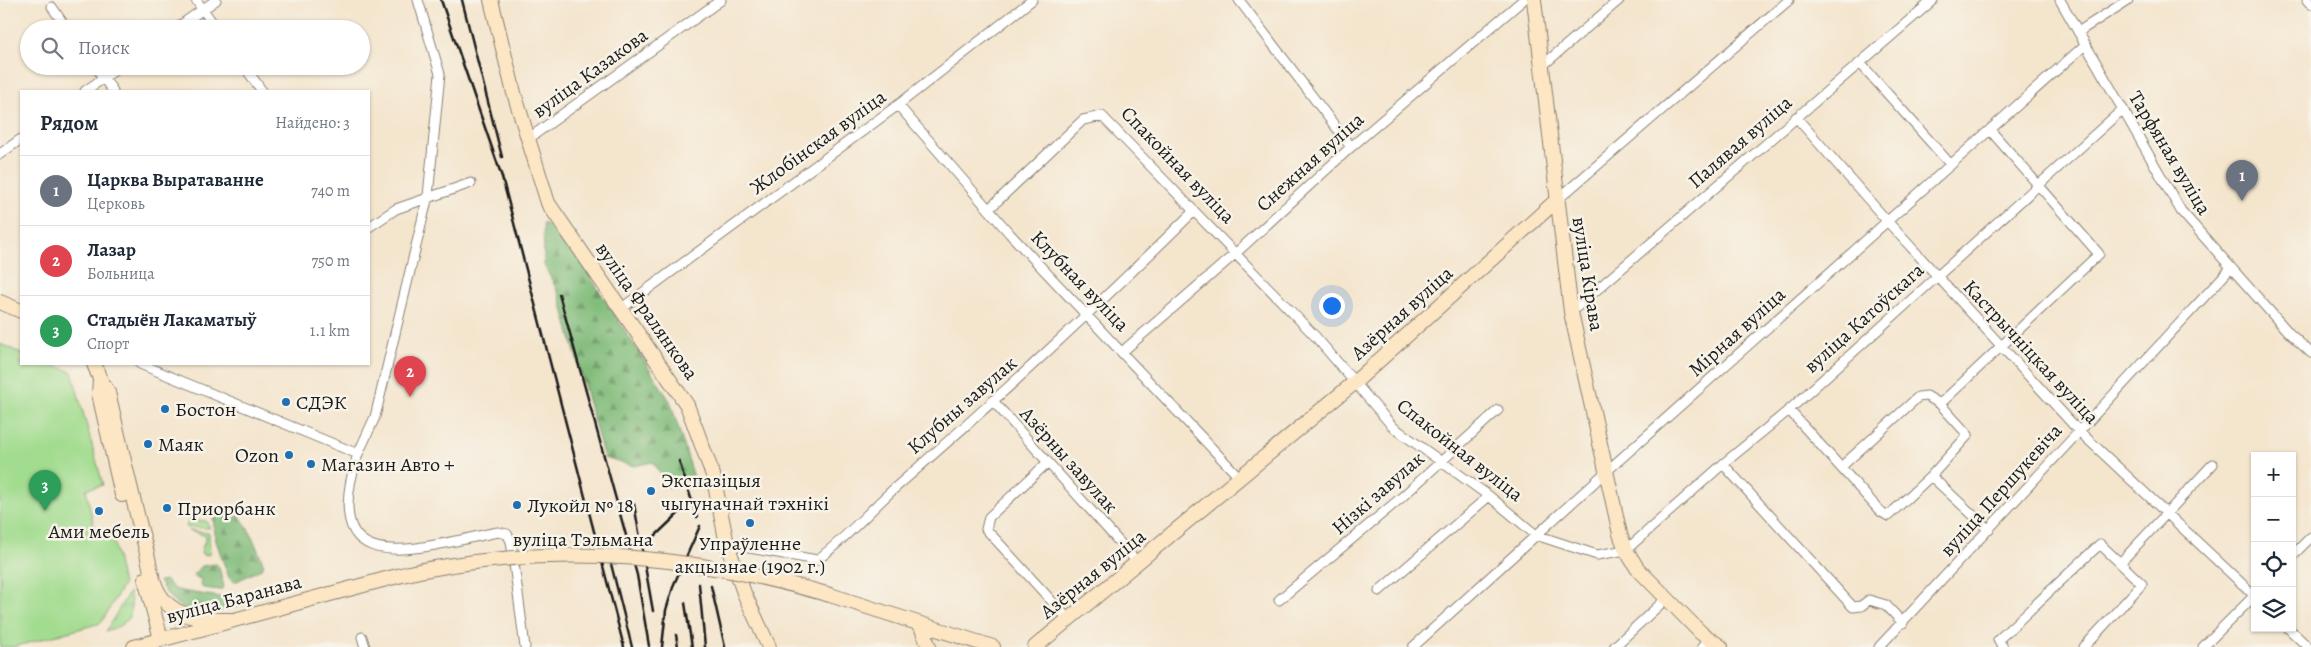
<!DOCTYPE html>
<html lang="ru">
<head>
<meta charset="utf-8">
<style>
  :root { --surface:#fff; --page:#f6f6f7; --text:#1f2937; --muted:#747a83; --line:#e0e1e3; --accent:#1f6fb2 }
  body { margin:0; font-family:Alegreya,serif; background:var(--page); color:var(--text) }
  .controls { position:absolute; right:15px; bottom:15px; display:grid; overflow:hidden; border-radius:0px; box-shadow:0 1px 4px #0004 }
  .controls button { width:45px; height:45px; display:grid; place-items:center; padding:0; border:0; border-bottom:1px solid var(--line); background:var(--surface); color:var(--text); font:25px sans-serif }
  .you { position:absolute; left:1331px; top:305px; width:18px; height:18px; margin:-12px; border:4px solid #fff; border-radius:50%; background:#1a73e8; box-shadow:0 0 0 8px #1a73e833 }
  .badge { display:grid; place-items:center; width:32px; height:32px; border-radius:50%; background:var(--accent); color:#fff; font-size:16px; font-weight:700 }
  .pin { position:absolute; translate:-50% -41px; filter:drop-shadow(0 1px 2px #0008) }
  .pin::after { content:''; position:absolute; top:26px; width:18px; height:15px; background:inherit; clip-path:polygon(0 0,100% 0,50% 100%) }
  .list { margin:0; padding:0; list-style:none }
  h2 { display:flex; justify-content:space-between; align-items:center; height:65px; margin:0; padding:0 20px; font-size:21px }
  h2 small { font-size:16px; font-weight:400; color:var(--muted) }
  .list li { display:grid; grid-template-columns:32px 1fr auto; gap:15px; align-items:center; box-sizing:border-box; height:70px; padding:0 20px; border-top:1px solid var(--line) }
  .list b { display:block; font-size:19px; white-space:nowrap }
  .list p { margin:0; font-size:16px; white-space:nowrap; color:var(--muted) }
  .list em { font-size:16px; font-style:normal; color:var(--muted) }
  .icon { flex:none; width:28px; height:28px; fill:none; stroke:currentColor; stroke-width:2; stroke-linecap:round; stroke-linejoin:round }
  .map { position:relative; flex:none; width:2311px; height:647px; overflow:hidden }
  .search { position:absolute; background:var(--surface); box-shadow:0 1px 4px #0004; left:20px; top:20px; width:350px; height:55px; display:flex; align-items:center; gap:12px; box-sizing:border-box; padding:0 18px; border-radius:28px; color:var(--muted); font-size:19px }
  .panel { position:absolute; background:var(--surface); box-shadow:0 1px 4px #0004; left:20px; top:90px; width:350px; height:275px; border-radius:0px }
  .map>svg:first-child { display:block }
</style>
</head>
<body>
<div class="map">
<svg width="2311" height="647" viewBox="0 0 2311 647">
  <defs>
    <pattern id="grass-tufts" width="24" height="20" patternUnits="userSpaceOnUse" patternTransform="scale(1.25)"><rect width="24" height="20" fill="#a2dc8f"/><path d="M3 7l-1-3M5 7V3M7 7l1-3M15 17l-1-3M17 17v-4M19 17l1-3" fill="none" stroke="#8bbc7b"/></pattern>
    <pattern id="forest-firs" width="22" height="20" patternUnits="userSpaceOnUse" patternTransform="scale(1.25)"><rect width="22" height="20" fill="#81bc7a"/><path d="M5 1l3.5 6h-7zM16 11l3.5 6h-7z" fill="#699863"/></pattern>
  </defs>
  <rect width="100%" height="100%" fill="#f7f3e8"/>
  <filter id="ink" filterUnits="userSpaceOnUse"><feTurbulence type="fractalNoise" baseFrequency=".02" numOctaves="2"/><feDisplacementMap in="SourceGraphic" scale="10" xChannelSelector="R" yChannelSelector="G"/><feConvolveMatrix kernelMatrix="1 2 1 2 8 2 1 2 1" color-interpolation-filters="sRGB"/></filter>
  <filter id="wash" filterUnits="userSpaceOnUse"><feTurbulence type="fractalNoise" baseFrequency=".0096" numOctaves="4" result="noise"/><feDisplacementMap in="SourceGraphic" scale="20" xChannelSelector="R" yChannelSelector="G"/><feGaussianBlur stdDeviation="1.12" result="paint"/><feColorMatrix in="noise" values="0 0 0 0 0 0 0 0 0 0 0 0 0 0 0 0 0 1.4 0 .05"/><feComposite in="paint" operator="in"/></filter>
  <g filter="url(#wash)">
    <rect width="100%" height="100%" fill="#f4e5cd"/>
    <path fill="url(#grass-tufts)" stroke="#5f7c56" d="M189,520L206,521L210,528L186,527Z
      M188,530L209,533L210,554L204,555L201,553L206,536Z
      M129,592C135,616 129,624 106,631Z
      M158,604L184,621L183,625L177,627L166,619Z"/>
    <path fill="url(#forest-firs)" stroke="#4e6c4b" d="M543,222L568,242L670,401L695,481L669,488L653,462L634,466L604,458L559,294L544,265Z
      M216,513L240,516L251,534L264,565L261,569L235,582L229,578L216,541L213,519Z
      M216,564L219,567L224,587L220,590L203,588L200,584L201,579L195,577L194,574L202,566Z
      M165,580L175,589L182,591L253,602C230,609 193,621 173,601C167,596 163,588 159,581Z"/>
    <path fill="#a2dc8f" stroke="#5f7c56" d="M0,344L21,353V364H51L72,372L103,485L86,489L96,536L112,533L123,585L101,623L13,647H0Z"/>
  </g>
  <g filter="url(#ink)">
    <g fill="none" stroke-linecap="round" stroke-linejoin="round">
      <defs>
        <path id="street" d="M196,0L217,29
          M1239,0L1351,147
          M2060,0L2181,211L2289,333L2311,353
          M2307,0L2311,4
          M52,7L67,29
          M175,29L216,0
          M2078,32L2128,0
          M1860,63L1951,165
          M95,66L113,91
          M244,66L262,91
          M1542,66L1619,0
          M85,91L121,66
          M898,105L1010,234L1240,478
          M1796,117L1888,222L2079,431L2255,596
          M528,139L721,0
          M0,154L21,139
          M1557,200L1789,0
          M989,209L1083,120L1102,116L1315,336L1393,427L1489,496L1536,535L1597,555L1626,550L1723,464L1789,410L2123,109
          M369,227L396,209L471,183
          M622,308L898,105L1032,0
          M1571,312L1933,0
          M1122,352L1236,253L1351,147L1523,0
          M140,364L358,454C315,586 420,547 498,532L507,534L511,541L525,647
          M994,402L1138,563
          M1789,410L1880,511L1888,516L1931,476L1968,435L1940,404
          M358,454L375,417L428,196L440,74L418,0
          M1047,463L989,517L986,529L1069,620
          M1723,464L1853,607L1861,606L1869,600L1886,605L1903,623
          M1841,467L1918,397L1927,396L1940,404L2099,254L1990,130
          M1931,476L1989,530
          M727,544L817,560C848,537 873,506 903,481C1003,394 1100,304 1194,211
          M2292,556L2311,537
          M1379,591L1489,496
          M1279,600L1402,497L1498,410
          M2288,628L2308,647
          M362,637L365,647
          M1413,647L1607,471L2085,45
          M1614,647L1667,598
          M1702,647L1710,640
          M1879,647L2231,268
          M2003,647L1998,640L2100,544L2120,563L2213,464
          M2084,647L2142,584L2120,563
          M2203,647L2255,595"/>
        <path id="secondary" d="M491,0L514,93L548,203L687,405L713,475L727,544L744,593L769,647
          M1534,0L1571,312L1620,534L1626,550L1637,568L1701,633L1721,647
          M0,302L21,311
          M94,364L100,379L108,392C120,444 132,497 146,549C150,565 152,586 163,599C178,619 208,620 231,620
          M100,379L99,394L122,495
          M145,579L161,639
          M830,595L993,647
          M920,624L929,647
          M134,647L345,590
          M1035,647L1354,383L1557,200"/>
      </defs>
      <use href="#street" stroke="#888074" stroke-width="11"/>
      <use href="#secondary" stroke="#888074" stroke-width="16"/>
      <use href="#street" stroke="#fff" stroke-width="9"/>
      <use href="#secondary" stroke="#fce6c4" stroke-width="14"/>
      <path stroke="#1c1c1c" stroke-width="2.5" d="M441,0L502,177L624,647
        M462,0L502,157
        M559,294L637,575L649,646
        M679,461L697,517
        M634,504L653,611
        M655,536L679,513
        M610,560L632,647
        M699,584L705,647
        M711,586L725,647
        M685,603L692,647
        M676,635L678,647
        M662,647L666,610L674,584L700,526"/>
      <defs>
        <path id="secondary-bridge" d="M345,590C373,583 401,574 429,569C569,543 695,556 830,595"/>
      </defs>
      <use href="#secondary-bridge" stroke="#888074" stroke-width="16" stroke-linecap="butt"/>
      <use href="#secondary-bridge" stroke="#fce6c4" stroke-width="14"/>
    </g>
  </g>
  <g fill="#1f6fb2" stroke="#f7f3e8" stroke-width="2">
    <circle cx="286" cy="402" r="5"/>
    <circle cx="165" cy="409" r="5"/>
    <circle cx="148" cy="444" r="5"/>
    <circle cx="289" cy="455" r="5"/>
    <circle cx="311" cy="464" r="5"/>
    <circle cx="651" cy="491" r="5"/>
    <circle cx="517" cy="505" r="5"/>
    <circle cx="167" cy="508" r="5"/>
    <circle cx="99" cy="511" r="5"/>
    <circle cx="750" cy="523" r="5"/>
  </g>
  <g text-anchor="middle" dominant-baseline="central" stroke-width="5" stroke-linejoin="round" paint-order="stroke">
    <g font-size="20" fill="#1c1c1c" stroke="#f7f3e8">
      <text transform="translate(590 73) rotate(-36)">вуліца Казакова</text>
      <text transform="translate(818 142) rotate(-36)">Жлобінская вуліца</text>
      <text transform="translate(1740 142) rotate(-41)">Палявая вуліца</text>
      <text transform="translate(2170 153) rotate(59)">Тарфяная вуліца</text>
      <text transform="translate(1310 162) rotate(-42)">Снежная вуліца</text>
      <text transform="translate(1178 165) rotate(46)">Спакойная вуліца</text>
      <text transform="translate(1588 274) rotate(81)">вуліца Кірава</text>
      <text transform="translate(1080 281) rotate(46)">Клубная вуліца</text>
      <text transform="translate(647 311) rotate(55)">вуліца Фралянкова</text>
      <text transform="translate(1402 313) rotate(-42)">Азёрная вуліца</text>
      <text transform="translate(1864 318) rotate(-42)">вуліца Катоўскага</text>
      <text transform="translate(1737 332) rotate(-42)">Мірная вуліца</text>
      <text transform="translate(2031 352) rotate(47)">Кастрычніцкая вуліца</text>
      <text transform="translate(962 405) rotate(-41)">Клубны завулак</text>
      <text transform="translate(1460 450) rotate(38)">Спакойная вуліца</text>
      <text transform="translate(1069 460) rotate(48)">Азёрны завулак</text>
      <text transform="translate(2001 490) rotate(-48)">вуліца Першукевіча</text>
      <text transform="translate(1378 493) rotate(-41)">Нізкі завулак</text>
      <text x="583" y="539">вуліца Тэльмана</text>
      <text transform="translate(1093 574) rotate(-39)">Азёрная вуліца</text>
      <text transform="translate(234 599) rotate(-15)">вуліца Баранава</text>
    </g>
    <g font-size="20" fill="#1c1c1c" stroke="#f7f3e8" text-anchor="start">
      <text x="296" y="402">СДЭК</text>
      <text x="175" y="409">Бостон</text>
      <text x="158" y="444">Маяк</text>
      <text x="279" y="455" text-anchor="end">Ozon</text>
      <text x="321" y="464">Магазин Авто +</text>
      <text x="661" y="480">Экспазіцыя<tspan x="661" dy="23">чыгуначнай тэхнікі</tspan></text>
      <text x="527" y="505">Лукойл № 18</text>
      <text x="177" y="508">Приорбанк</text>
      <text x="99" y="531" text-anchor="middle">Ами мебель</text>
      <text x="750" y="543" text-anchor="middle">Упраўленне<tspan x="750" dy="23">акцызнае (1902 г.)</tspan></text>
    </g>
  </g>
</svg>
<div class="controls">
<button>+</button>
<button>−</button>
<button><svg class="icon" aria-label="locate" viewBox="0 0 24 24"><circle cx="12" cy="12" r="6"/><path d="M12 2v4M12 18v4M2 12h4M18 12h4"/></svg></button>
<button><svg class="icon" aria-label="layers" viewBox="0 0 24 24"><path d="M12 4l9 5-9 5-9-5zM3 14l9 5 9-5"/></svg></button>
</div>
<div class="you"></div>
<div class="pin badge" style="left:2242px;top:201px;background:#6b7280">1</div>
<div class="pin badge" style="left:410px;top:397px;background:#e0444e">2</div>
<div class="pin badge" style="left:45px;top:511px;background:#2e9e5b">3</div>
<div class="search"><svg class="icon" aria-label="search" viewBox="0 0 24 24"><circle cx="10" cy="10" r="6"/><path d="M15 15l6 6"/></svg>Поиск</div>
<section class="panel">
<h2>Рядом<small>Найдено: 3</small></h2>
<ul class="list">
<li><span class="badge" style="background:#6b7280">1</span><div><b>Царква Выратаванне</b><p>Церковь</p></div><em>740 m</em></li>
<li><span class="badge" style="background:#e0444e">2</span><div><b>Лазар</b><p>Больница</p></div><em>750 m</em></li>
<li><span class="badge" style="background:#2e9e5b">3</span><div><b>Стадыён Лакаматыў</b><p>Спорт</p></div><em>1.1 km</em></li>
</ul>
</section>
</div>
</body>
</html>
